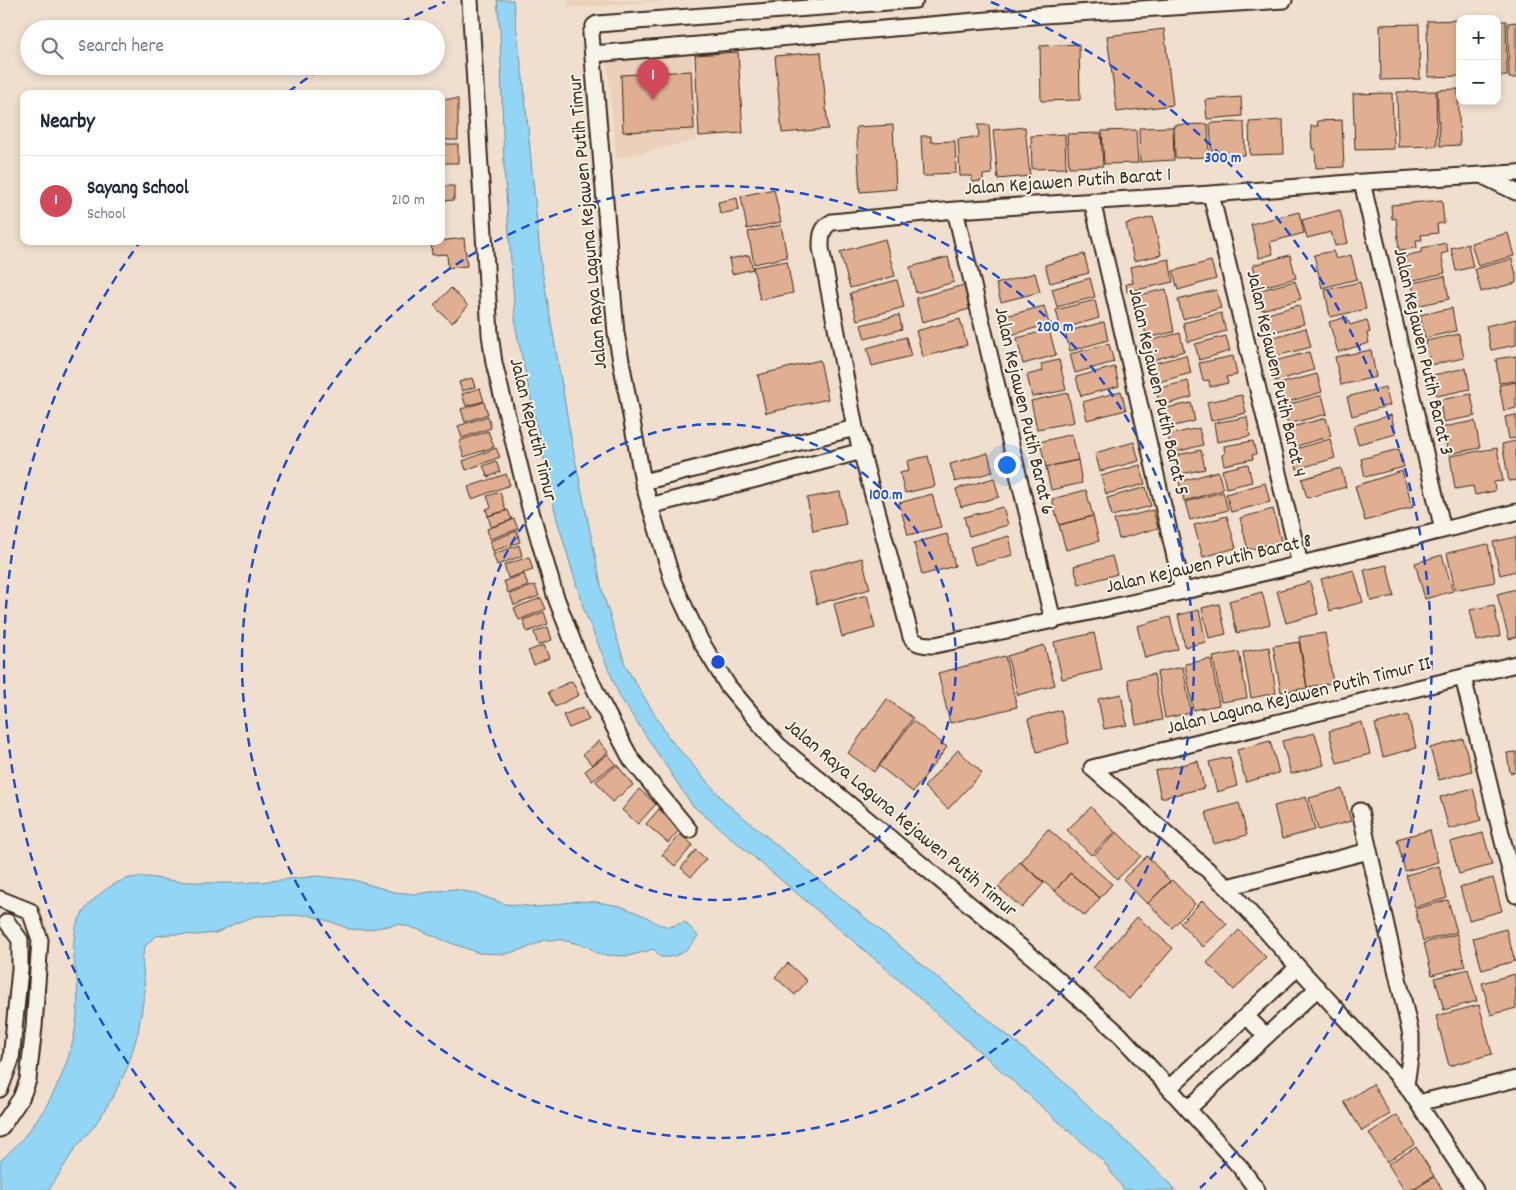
<!DOCTYPE html>
<html lang="en">
<head>
<meta charset="utf-8">
<style>
  :root { --surface:#fff; --page:#f2f2f3; --text:#1f2937; --muted:#747a83; --line:#e0e1e3; --accent:#d1495b }
  body { margin:0; font-family:Dekko,sans-serif; background:var(--page); color:var(--text) }
  .controls { position:absolute; right:15px; top:15px; display:grid; overflow:hidden; border-radius:10px; box-shadow:0 2px 8px #0003 }
  .controls button { width:45px; height:45px; display:grid; place-items:center; padding:0; border:0; border-bottom:1px solid var(--line); background:var(--surface); color:var(--text); font:25px sans-serif }
  .you { position:absolute; left:1006px; top:464px; width:18px; height:18px; margin:-12px; border:4px solid #fff; border-radius:50%; background:#1a73e8; box-shadow:0 0 0 8px #1a73e833 }
  .badge { display:grid; place-items:center; width:32px; height:32px; border-radius:50%; background:var(--accent); color:#fff; font-size:16px; font-weight:700 }
  .pin { position:absolute; translate:-50% -41px; filter:drop-shadow(0 1px 2px #0008) }
  .pin::after { content:''; position:absolute; top:26px; width:18px; height:15px; background:inherit; clip-path:polygon(0 0,100% 0,50% 100%) }
  .list { margin:0; padding:0; list-style:none }
  h2 { display:flex; justify-content:space-between; align-items:center; height:65px; margin:0; padding:0 20px; font-size:21px }
  h2 small { font-size:16px; font-weight:400; color:var(--muted) }
  .list li { display:grid; grid-template-columns:32px 1fr auto; gap:15px; align-items:center; box-sizing:border-box; height:90px; padding:0 20px; border-top:1px solid var(--line) }
  .list b { display:block; font-size:19px; white-space:nowrap }
  .list p { margin:0; font-size:16px; white-space:nowrap; color:var(--muted) }
  .list em { font-size:16px; font-style:normal; color:var(--muted) }
  .icon { flex:none; width:28px; height:28px; fill:none; stroke:currentColor; stroke-width:2; stroke-linecap:round; stroke-linejoin:round }
  .map { position:relative; flex:none; width:1516px; height:1190px; overflow:hidden }
  .search { position:absolute; background:var(--surface); box-shadow:0 2px 8px #0003; left:20px; top:20px; width:425px; height:55px; display:flex; align-items:center; gap:12px; box-sizing:border-box; padding:0 18px; border-radius:28px; color:var(--muted); font-size:19px }
  .panel { position:absolute; background:var(--surface); box-shadow:0 2px 8px #0003; left:20px; top:90px; width:425px; height:155px; border-radius:10px }
  .map>svg:first-child { display:block }
</style>
</head>
<body>
<div class="map">
<svg width="1516" height="1190" viewBox="0 0 1516 1190">
  <rect width="100%" height="100%" fill="#f0dfce"/>
  <filter id="ink" filterUnits="userSpaceOnUse"><feTurbulence type="fractalNoise" baseFrequency=".02" numOctaves="2"/><feDisplacementMap in="SourceGraphic" scale="10" xChannelSelector="R" yChannelSelector="G"/><feConvolveMatrix kernelMatrix="1 2 1 2 8 2 1 2 1" color-interpolation-filters="sRGB"/></filter>
  <g filter="url(#ink)">
    <path fill="#ebd1bc" d="M568,0H679L569,8Z
      M692,54L697,140L616,159L607,60Z"/>
    <path fill="#93d5f4" stroke="#70919e" d="M497,0H513L524,87L541,264L572,444L603,594L626,667L669,738L726,803L1058,1077L1170,1183L1175,1190H1124L1103,1161L883,966L692,805L620,697L584,610L556,516L516,329L504,167L500,30Z
      M318,876L354,880L394,892L416,894L453,889L474,893L505,904L538,907L577,901L596,902L620,906L645,916L658,924L669,927L685,922L698,936C687,951 680,958 660,957L654,949L629,956L600,955L587,946L562,940H544L527,948L506,954L479,953L448,942L420,930L399,924L365,930L349,929L332,922L308,915L256,916L236,923L216,933L196,935L170,934L156,936L145,946L142,959L145,990L138,1032L128,1066L113,1097L95,1125L74,1150L49,1190H0V1161C34,1131 59,1092 71,1048C77,1028 79,1001 77,980C77,973 74,965 74,958C73,950 74,931 77,924C85,904 106,886 126,879C142,874 159,879 175,881C190,882 205,883 220,883C253,884 286,879 318,876Z"/>
    <path fill="#e0af91" stroke="#3b2a1e" d="M1460,20V76L1428,77L1427,21Z
      M1497,21H1506L1507,76H1497Z
      M1516,22V78H1509L1508,23Z
      M1419,24L1420,79L1381,80L1380,25Z
      M1164,29L1173,105L1117,112L1107,36Z
      M1079,44L1080,100L1041,101L1040,46Z
      M738,52L743,133L699,136L695,55Z
      M821,52L828,129L782,133L775,56Z
      M691,71L694,129L623,132L621,75Z
      M1458,89L1460,145L1440,146L1437,90Z
      M1436,91L1437,146L1398,147L1397,92Z
      M1392,93L1394,149L1355,150L1353,94Z
      M1241,97L1242,116L1207,119L1205,100Z
      M441,99H458V140H441Z
      M1283,120L1284,154L1250,155L1249,122Z
      M1342,120L1344,167L1316,168L1315,149H1312L1311,126H1318L1317,121Z
      M1244,122L1245,155L1212,156L1210,123Z
      M1208,124L1209,157L1175,158L1174,125Z
      M893,125L896,189L860,192L856,127Z
      M978,125H989L992,174L983,175V181L972,182V176H960L958,139L979,137Z
      M1025,127L1030,176L998,179L993,130Z
      M1173,127L1174,160L1140,162L1139,128Z
      M1136,130L1138,163L1104,164L1102,131Z
      M1101,133L1103,166L1069,167L1067,134Z
      M1065,134L1066,168L1032,169L1031,136Z
      M921,136H931V142L955,141L956,173L933,174V176H923Z
      M441,144H458V163H441Z
      M441,186H454V200L441,201Z
      M774,189L781,222L747,229L741,196Z
      M737,198L739,210L720,214L718,202Z
      M1442,200L1444,223L1437,224L1438,233L1421,235L1422,240H1416L1417,248L1399,250L1396,218L1392,219L1391,205Z
      M1340,210L1348,243L1335,246L1331,232L1307,238L1302,220Z
      M1299,212L1304,233L1270,242L1273,254L1259,258L1251,224Z
      M1153,217L1161,255L1134,261L1126,224Z
      M781,225L787,257L754,264L748,232Z
      M1508,233L1514,256L1478,266L1471,243Z
      M464,238L467,266L448,268L447,254L432,255L431,242Z
      M885,239L895,276L850,288L840,252Z
      M1446,243L1448,252L1441,254L1445,273L1410,281L1405,256L1422,252V248Z
      M1468,244L1473,267L1456,271L1451,248Z
      M1333,251L1336,259L1351,255L1357,279L1322,288L1314,255Z
      M1084,254L1089,273L1050,283L1045,265Z
      M749,255L753,269L732,274L729,259Z
      M1290,255L1296,278L1259,288L1253,265Z
      M948,257L954,282L916,293L910,267Z
      M1169,259L1173,282L1127,292L1126,284L1133,283L1130,267Z
      M1512,259L1516,274V283L1481,292L1475,269Z
      M787,261L793,293L760,300L753,267Z
      M1211,261L1216,279L1178,290L1173,271Z
      M1035,273L1040,292L1001,302L996,284Z
      M1445,276L1449,299L1416,306L1412,283Z
      M1090,278L1095,297L1057,307L1052,289Z
      M897,280L904,307L857,320L850,293Z
      M1295,281L1301,299L1262,310L1257,291Z
      M1360,282L1366,309L1330,317L1325,290Z
      M964,285L970,309L922,322L916,298Z
      M451,288L468,306L452,323L434,306Z
      M1166,289L1174,332L1146,338L1142,310L1138,311L1135,296Z
      M1216,290L1221,308L1183,319L1178,300Z
      M1095,300L1099,318L1061,329L1056,310Z
      M1299,305L1304,324L1265,334L1260,316Z
      M1044,306L1049,324L1011,335L1006,316Z
      M1452,308L1456,331L1425,338L1420,315Z
      M1221,313L1226,331L1188,342L1183,323Z
      M899,315L902,329L865,339L861,325Z
      M1347,317L1350,325L1367,320L1370,332L1367,333L1369,343L1338,352L1329,322Z
      M960,319L967,345L923,357L916,331Z
      M1516,319V345L1491,350L1486,326Z
      M1104,322L1108,340L1070,351L1065,332Z
      M1306,328L1311,347L1272,357L1267,339Z
      M1049,330L1056,355L1023,364L1017,338Z
      M1180,333L1184,351L1146,362L1141,343Z
      M1459,334L1464,358L1430,365L1426,341Z
      M1226,336L1230,351L1199,360L1195,344Z
      M906,337L911,356L872,366L867,348Z
      M1109,344L1114,362L1075,373L1070,354Z
      M1371,350L1376,377L1341,385L1335,357Z
      M1309,352L1314,370L1275,381L1271,362Z
      M1186,355L1191,373L1152,384L1147,365Z
      M1233,356L1237,375L1226,377L1228,383L1210,387L1209,380L1203,381L1199,363Z
      M1516,356V381L1499,383L1496,359Z
      M820,360L828,399L766,413L758,375Z
      M1059,360L1066,390L1032,397L1027,375L1043,371L1041,364Z
      M1115,367L1119,386L1081,396L1076,377Z
      M1466,368L1470,389L1437,396L1433,375Z
      M1317,374L1322,392L1284,403L1279,384Z
      M472,378L475,387L462,391L459,382Z
      M1188,381L1192,397L1160,406L1156,389Z
      M1516,382V408L1504,411L1499,385Z
      M1385,387L1390,405L1352,416L1347,397Z
      M480,388L484,401L466,406L462,394Z
      M1121,391L1126,410L1087,420L1083,402Z
      M1068,393L1074,422L1037,429L1031,401Z
      M1471,394L1475,416L1443,422L1440,400Z
      M1242,395L1246,413L1211,421L1207,402Z
      M1322,395L1327,414L1288,424L1283,406Z
      M484,402L488,414L465,422L461,409Z
      M1191,403L1195,421L1166,428L1162,409Z
      M1391,415L1396,434L1358,444L1353,426Z
      M1516,415V438L1509,439L1505,417Z
      M488,416L491,428L462,438L458,426Z
      M1247,417L1250,436L1217,442L1214,423Z
      M1326,418L1331,436L1293,447L1288,428Z
      M1475,421L1480,448L1448,454L1443,427Z
      M1199,428L1203,445L1172,453L1168,435Z
      M488,431L494,447L464,457L459,441Z
      M1072,434L1078,460L1046,467L1040,442Z
      M1330,439L1335,458L1297,469L1292,450Z
      M1253,441L1256,454L1252,455L1253,459L1224,465L1222,455L1225,454L1224,446Z
      M1516,441V480L1509,481L1502,444Z
      M1134,442L1139,461L1100,471L1095,453Z
      M496,448L500,457L466,470L463,461Z
      M1497,448L1503,481L1494,482L1495,491L1475,495L1473,486L1455,489L1450,456Z
      M1399,449L1404,467L1365,477L1361,459Z
      M1201,450L1205,469L1177,475L1173,456Z
      M988,453L993,472L955,482L950,464Z
      M928,456L935,486L905,493L900,473L909,471L907,461Z
      M1078,460L1082,483L1051,490L1046,467Z
      M496,461L500,472L488,477L483,466Z
      M1248,464L1252,482L1226,488L1222,470Z
      M1140,465L1145,484L1106,494L1101,476Z
      M1341,468L1346,487L1307,498L1302,479Z
      M1218,471L1223,490L1184,501L1179,482Z
      M1402,471L1413,507L1365,521L1355,486Z
      M506,474L510,485L472,499L468,487Z
      M994,478L999,497L961,507L956,489Z
      M1265,483L1270,502L1231,512L1226,494Z
      M1146,487L1151,506L1112,516L1107,498Z
      M1086,490L1093,516L1059,525L1052,499Z
      M500,492L506,511L488,516L486,509L491,507L487,496Z
      M840,492L846,524L813,531L807,498Z
      M1223,492L1228,510L1190,520L1185,502Z
      M932,494L941,527L908,535L899,503Z
      M1003,507L1008,525L969,536L964,517Z
      M1273,509L1281,541L1248,550L1240,518Z
      M508,510L512,520L491,527L488,516Z
      M1153,510L1158,528L1119,539L1114,520Z
      M1093,516L1099,541L1066,550L1059,525Z
      M1227,516L1236,548L1203,557L1194,525Z
      M514,519L518,529L490,539L487,529Z
      M517,531L520,542L493,551L490,541Z
      M947,534L955,566L922,575L914,543Z
      M1009,536L1013,555L975,565L970,547Z
      M1516,537V571L1500,575L1493,542Z
      M1488,544L1495,582L1455,590L1447,553Z
      M519,545L522,556L497,565L493,554Z
      M1442,555L1453,591L1425,599L1415,563Z
      M1112,556L1117,574L1079,585L1074,566Z
      M529,557L533,570L508,578L504,565Z
      M862,558L870,589L817,604L809,573Z
      M1387,565L1394,596L1371,601L1364,570Z
      M1354,570L1363,602L1330,611L1321,579Z
      M524,574L528,586L508,593L504,581Z
      M1310,582L1318,614L1286,623L1277,591Z
      M535,585L539,596L514,605L510,594Z
      M1516,589V637L1509,639L1497,594Z
      M1262,592L1270,624L1237,633L1229,601Z
      M867,595L875,628L842,637L834,604Z
      M541,598L546,609L519,620L514,608Z
      M1219,604L1226,634L1209,638L1202,608Z
      M1494,605L1500,636L1477,641L1470,610Z
      M1199,610L1206,642L1185,647L1178,615Z
      M544,612L548,624L527,632L523,620Z
      M1170,617L1178,649L1145,658L1137,626Z
      M548,627L552,640L538,645L534,632Z
      M1094,633L1102,670L1062,679L1054,642Z
      M1325,633L1333,683L1307,687L1299,637Z
      M1299,642L1307,688L1281,692L1273,646Z
      M544,645L549,658L534,665L528,651Z
      M1044,645L1055,685L1018,695L1007,656Z
      M1269,647L1276,693L1251,698L1243,652Z
      M1239,652L1247,698L1221,702L1213,657Z
      M1005,656L1017,707L950,723L938,673Z
      M1211,659L1219,705L1193,710L1185,664Z
      M1183,667L1191,713L1165,718L1157,672Z
      M1154,674L1162,720L1136,725L1128,679Z
      M572,681L579,695L555,707L548,692Z
      M1121,694L1127,725L1104,729L1098,699Z
      M887,699L913,718L874,772L848,753Z
      M583,707L589,720L569,728L563,715Z
      M1061,710L1069,743L1037,752L1028,719Z
      M1408,715L1416,748L1383,757L1375,724Z
      M913,721L947,747L913,792L879,766Z
      M1362,722L1370,754L1337,763L1329,731Z
      M1315,733L1324,765L1291,774L1282,741Z
      M1463,739L1472,771L1439,780L1430,748Z
      M599,741L608,752L592,765L583,754Z
      M1270,741L1279,773L1246,782L1237,750Z
      M958,750L982,773L948,809L924,787Z
      M1516,752V772L1510,773L1507,753Z
      M608,754L616,764L592,781L585,771Z
      M1230,757L1237,786L1217,792L1209,762Z
      M1198,761L1204,788L1161,798L1155,771Z
      M617,765L633,785L612,802L596,781Z
      M1473,788L1481,820L1449,829L1440,797Z
      M639,789L656,804L638,824L622,810Z
      M1342,789L1351,821L1318,830L1309,798Z
      M1306,797L1315,830L1282,839L1274,806Z
      M1239,803L1247,835L1214,844L1206,812Z
      M1091,807L1115,832L1091,855L1067,830Z
      M659,809L681,828L668,843L646,824Z
      M1048,829L1112,884L1100,898L1070,873L1055,891L1020,862Z
      M1430,830L1438,862L1405,871L1397,839Z
      M1117,832L1141,856L1117,879L1094,855Z
      M1483,833L1492,865L1459,874L1450,842Z
      M680,834L693,845L675,866L662,855Z
      M696,850L706,859L691,877L681,868Z
      M1147,856L1170,881L1147,904L1123,879Z
      M1020,862L1044,883L1022,908L998,887Z
      M1439,866L1447,898L1415,907L1406,875Z
      M1070,873L1100,898L1085,916L1055,891Z
      M1493,878L1502,911L1469,920L1460,887Z
      M1172,880L1195,904L1172,928L1148,903Z
      M1203,900L1227,924L1203,947L1180,923Z
      M1448,900L1457,932L1423,941L1415,909Z
      M1137,917L1173,948L1129,999L1093,968Z
      M1506,929L1515,961L1482,970L1473,938Z
      M1239,930L1266,957L1234,990L1207,963Z
      M1457,934L1465,966L1432,975L1424,943Z
      M788,963L807,981L795,995L775,977Z
      M1468,969L1477,1001L1444,1010L1435,978Z
      M1515,974L1516,1008L1491,1015L1482,983Z
      M1479,1005L1492,1054L1449,1066L1436,1016Z
      M1373,1084L1390,1114L1362,1131L1344,1102Z
      M1397,1115L1415,1144L1387,1162L1369,1133Z
      M1416,1147L1434,1176L1411,1190H1404L1388,1164Z
      M1434,1177L1443,1190H1413Z"/>
    <g fill="none" stroke-linecap="round" stroke-linejoin="round">
      <defs>
        <path id="street" d="M470,0L490,334L494,363L530,508L555,595L576,650L602,704L631,759L689,830
          M915,0L597,24L594,26L591,34L616,333L643,482L673,582L700,640L728,686L778,745L1035,959L1119,1034L1169,1088L1240,1167L1257,1190
          M593,54L1044,15L1284,0
          M1516,173L1362,182L1211,194L955,210L832,222C821,228 821,236 821,248L855,428L911,637C916,645 926,645 935,645C1129,605 1323,560 1516,512
          M1485,177L1516,192
          M1362,182L1443,530
          M1211,194L1300,564
          M1092,201L1183,591
          M955,210L1053,621
          M643,482L855,428
          M649,506L764,477L862,451
          M1463,677L1516,895
          M1092,768L1227,887L1298,967L1406,1085L1475,1190
          M1092,768L1516,664
          M1360,811L1411,1035V1051L1406,1085
          M1227,887L1369,851
          M0,899L30,911L40,940L34,1027L28,1080L21,1098L0,1129
          M1246,1016L1266,1036
          M1169,1088L1298,967
          M0,1089L11,1060L20,969V940L7,922
          M1418,1103L1516,1079
          M1188,1109L1318,988"/>
      </defs>
      <use href="#street" stroke="#3b2a1e" stroke-width="19"/>
      <use href="#street" stroke="#f7f3e8" stroke-width="15"/>
    </g>
  </g>
  <g fill="none" stroke="#1d4ed8" stroke-width="2.5" stroke-dasharray="9 6">
    <circle cx="718" cy="662" r="238"/>
    <circle cx="718" cy="662" r="476"/>
    <path d="M236 1188A714 714 0 0 1 140 242M288 92A714 714 0 0 1 324 67M388 29A714 714 0 0 1 445 2M991 2A714 714 0 0 1 1200 1188"/>
  </g>
  <g text-anchor="middle" dominant-baseline="central" stroke-width="4" stroke-linejoin="round" paint-order="stroke">
    <g font-size="20" fill="#3b2a1e" stroke="#f7f3e8">
      <text transform="translate(1068 183) rotate(-4)">Jalan Kejawen Putih Barat 1</text>
      <text transform="translate(589 222) rotate(-95)">Jalan Raya Laguna Kejawen Putih Timur</text>
      <text transform="translate(1422 352) rotate(77)">Jalan Kejawen Putih Barat 3</text>
      <text transform="translate(1275 374) rotate(77)">Jalan Kejawen Putih Barat 4</text>
      <text transform="translate(1157 392) rotate(77)">Jalan Kejawen Putih Barat 5</text>
      <text transform="translate(1023 411) rotate(77)">Jalan Kejawen Putih Barat 6</text>
      <text transform="translate(532 430) rotate(76)">Jalan Keputih Timur</text>
      <text transform="translate(1209 565) rotate(-13)">Jalan Kejawen Putih Barat 8</text>
      <text transform="translate(1299 697) rotate(-14)">Jalan Laguna Kejawen Putih Timur II</text>
      <text transform="translate(900 819) rotate(40)">Jalan Raya Laguna Kejawen Putih Timur</text>
    </g>
  </g>
  <circle cx="718" cy="662" r="8" fill="#1d4ed8" stroke="#f7f3e8" stroke-width="2.5"/>
  <g font-size="15" text-anchor="middle" font-weight="bold" fill="#1d4ed8" stroke="#f7f3e8" stroke-width="4" stroke-linejoin="round" paint-order="stroke">
    <text x="1223" y="162">300 m</text>
    <text x="1055" y="331">200 m</text>
    <text x="886" y="499">100 m</text>
  </g>
</svg>
<div class="controls">
<button>+</button>
<button>−</button>
</div>
<div class="you"></div>
<div class="pin badge" style="left:653px;top:100px">1</div>
<div class="search"><svg class="icon" aria-label="search" viewBox="0 0 24 24"><circle cx="10" cy="10" r="6"/><path d="M15 15l6 6"/></svg>Search here</div>
<section class="panel">
<h2>Nearby<small></small></h2>
<ul class="list">
<li><span class="badge">1</span><div><b>Sayang School</b><p>School</p></div><em>210 m</em></li>
</ul>
</section>
</div>
</body>
</html>
